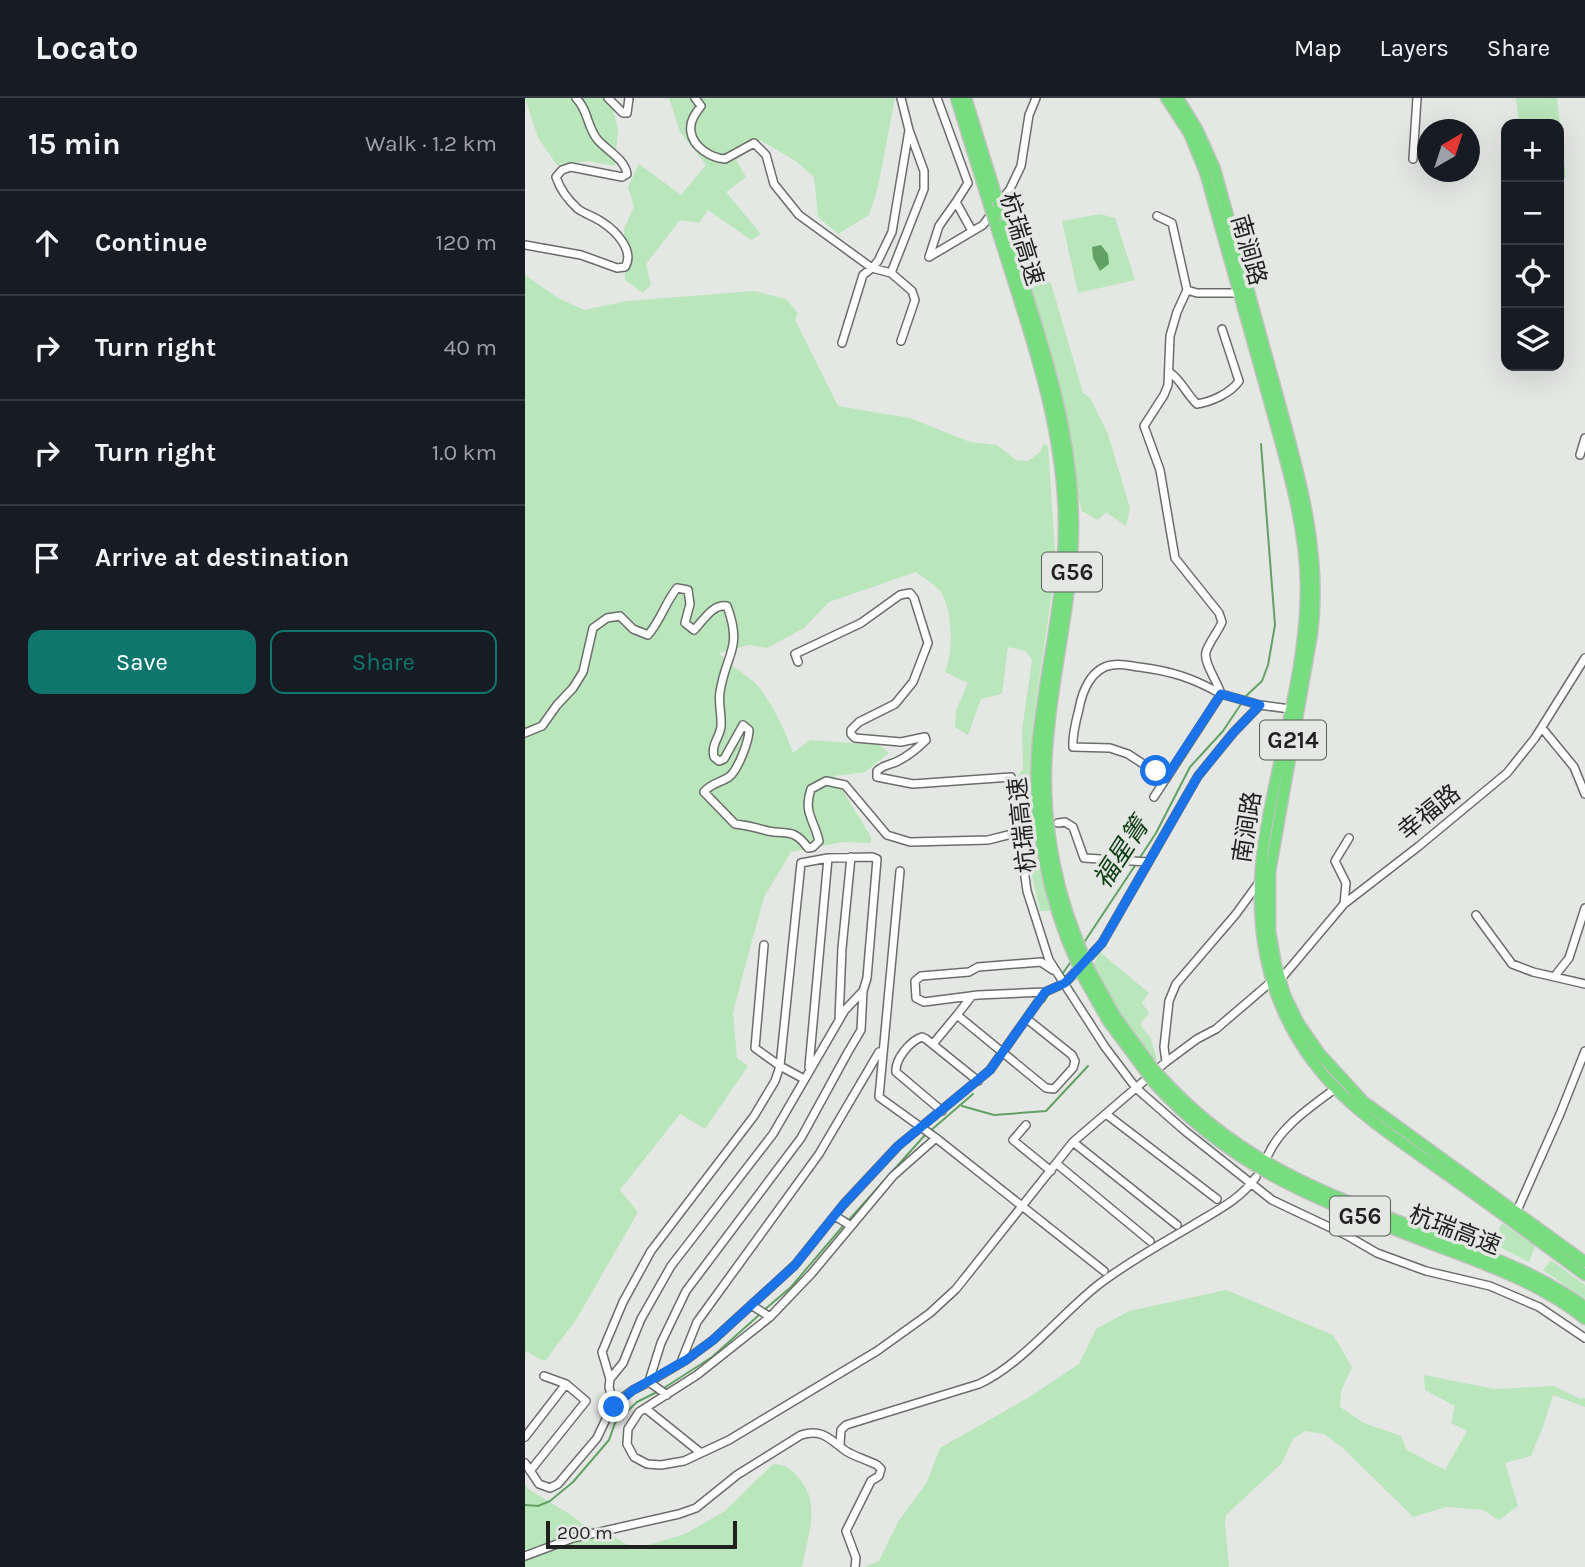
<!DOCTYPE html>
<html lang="en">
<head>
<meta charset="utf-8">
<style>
  :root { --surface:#171b24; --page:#242831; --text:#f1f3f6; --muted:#9ea1a6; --line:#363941; --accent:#0f766e }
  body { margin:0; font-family:Karla,"Noto Sans SC",sans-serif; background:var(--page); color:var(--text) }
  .controls { position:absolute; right:21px; top:21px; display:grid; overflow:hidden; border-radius:14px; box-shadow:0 7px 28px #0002 }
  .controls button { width:63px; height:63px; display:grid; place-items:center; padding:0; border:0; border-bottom:2px solid var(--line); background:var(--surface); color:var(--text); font:35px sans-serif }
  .compass { position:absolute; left:892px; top:21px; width:63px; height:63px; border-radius:50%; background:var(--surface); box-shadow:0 7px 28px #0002; rotate:39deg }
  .scale { position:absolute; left:21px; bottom:18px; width:191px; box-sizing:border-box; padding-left:7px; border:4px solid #1f201f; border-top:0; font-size:19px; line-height:24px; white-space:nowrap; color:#1f201f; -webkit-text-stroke:5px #e5e7e5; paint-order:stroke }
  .stop { position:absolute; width:21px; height:21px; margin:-16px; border:5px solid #1a73e8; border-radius:50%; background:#fff }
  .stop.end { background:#1a73e8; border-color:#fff; box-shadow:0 2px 7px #0008 }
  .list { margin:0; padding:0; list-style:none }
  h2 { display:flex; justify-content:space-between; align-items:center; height:91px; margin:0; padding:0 28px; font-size:30px }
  h2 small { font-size:23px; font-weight:400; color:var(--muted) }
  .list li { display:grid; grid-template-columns:46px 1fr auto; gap:21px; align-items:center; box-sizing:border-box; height:105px; padding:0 28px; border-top:2px solid var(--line) }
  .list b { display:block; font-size:26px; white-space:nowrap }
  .list em { font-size:23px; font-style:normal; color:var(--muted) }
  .actions { display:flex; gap:14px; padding:21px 28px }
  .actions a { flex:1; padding:16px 0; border:2px solid var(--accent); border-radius:14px; text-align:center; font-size:24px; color:var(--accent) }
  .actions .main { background:var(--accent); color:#fff }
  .icon { flex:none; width:38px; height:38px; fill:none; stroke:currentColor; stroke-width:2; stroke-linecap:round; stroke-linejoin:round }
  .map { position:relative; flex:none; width:1060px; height:1469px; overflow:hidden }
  header { display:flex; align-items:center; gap:42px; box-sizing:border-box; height:98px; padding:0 35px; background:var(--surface); border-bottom:2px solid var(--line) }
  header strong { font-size:33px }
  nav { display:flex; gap:38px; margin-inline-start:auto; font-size:24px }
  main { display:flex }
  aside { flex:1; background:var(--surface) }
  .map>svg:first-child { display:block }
</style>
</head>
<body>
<header>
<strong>Locato</strong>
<nav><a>Map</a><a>Layers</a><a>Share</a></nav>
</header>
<main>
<aside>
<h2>15 min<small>Walk · 1.2 km</small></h2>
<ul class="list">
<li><svg class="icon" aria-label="ahead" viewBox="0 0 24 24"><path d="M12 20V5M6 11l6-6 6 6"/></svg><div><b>Continue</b></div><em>120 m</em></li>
<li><svg class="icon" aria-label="right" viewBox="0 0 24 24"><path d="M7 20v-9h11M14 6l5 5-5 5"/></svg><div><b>Turn right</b></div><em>40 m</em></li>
<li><svg class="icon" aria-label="right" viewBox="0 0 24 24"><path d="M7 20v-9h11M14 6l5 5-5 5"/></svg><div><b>Turn right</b></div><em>1.0 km</em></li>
<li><svg class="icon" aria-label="arrive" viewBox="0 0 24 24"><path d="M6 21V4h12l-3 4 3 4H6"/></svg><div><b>Arrive at destination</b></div></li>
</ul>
<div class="actions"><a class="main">Save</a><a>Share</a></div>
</aside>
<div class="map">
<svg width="1060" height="1469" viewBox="0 0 1060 1469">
  <rect width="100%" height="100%" fill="#e5e7e5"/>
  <path fill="#bae6bb" d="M0,0H85L93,31L90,68L63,63L32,67L13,40Z
    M144,0H370L353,89L344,117L313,136L293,119L289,79L269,62L235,42L211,62L221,79L201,94L236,136L226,142L183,112L174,125L155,122L121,166L126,187L118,195L100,182L99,130L109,109L103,89L114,66L156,97L181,67L155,34Z
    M991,0H1032L1041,80H1034V26H994Z
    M485,112L507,177H514L526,185L558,295L565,300L583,336L605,410L601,428L581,414L573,422L557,413L480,114Z
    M575,116L590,120L610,182L553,195L537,123Z
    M0,177L33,200L59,212L102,203L229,193L261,201L273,215L270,222L313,308L385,320L445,344L472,347L491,362L503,363L515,354L519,345L523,349L531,467L508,624L505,687L509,751L526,813H515L495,724L491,681L498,671L497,632L507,562L501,553L483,549L477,596L456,601L443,637L430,629L431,612L443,585L420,574C428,554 428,516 417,496C413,488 398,480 391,474L304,504L279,530L242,550L224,547L194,555C204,568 221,575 232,587C246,603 262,636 268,655L285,642L354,647L364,655L340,674L309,678L346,739V745L317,744L266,754L239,799L225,850L208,915L212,960L223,968L180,1031L155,1016L95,1092L113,1114L51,1222L20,1263L10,1259L2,1253L0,1256Z
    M575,854L624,895L617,905L624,915L615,926L626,941L632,962L628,963C606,932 586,902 568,868Z
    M977,1125L1010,1148L1004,1164L967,1145Z
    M1026,1162L1060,1187V1201L1018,1172Z
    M701,1192L808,1237L827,1269L816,1293L815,1309L839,1325L876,1338L882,1352L920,1372L942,1333L926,1325L930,1308L900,1292L899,1277L970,1291L1029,1288L1055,1301L1060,1300V1309L1028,1297L1019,1326L1006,1358L980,1365L993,1408L974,1422L958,1412L921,1409L888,1419L819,1351L799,1336L780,1333L768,1341L757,1365L701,1417L700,1426L704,1469H339L354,1463L373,1424L402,1384L415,1350L506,1298L554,1266L571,1231L604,1213Z
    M248,1366C260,1367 264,1369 272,1378C297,1403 283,1437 277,1469H0V1386L3,1391L48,1418L57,1426L75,1431L110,1451L160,1436L200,1413Z"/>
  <path fill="#61a264" d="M576,147L583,156L584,166L575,173L568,160L567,149Z"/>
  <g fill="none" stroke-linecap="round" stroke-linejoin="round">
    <path stroke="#61a264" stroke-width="2" d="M721,598L737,583L743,567L750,527L736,346
      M614,761L631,735L665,669L698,633L716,606
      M558,846L611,766
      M536,878L547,862
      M519,904L523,897
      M437,1008L469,1017L521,1013L563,968
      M404,1034L448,996
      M322,1124L400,1037
      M238,1213L266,1189L318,1128
      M139,1290L187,1259L234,1217
      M0,1407L13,1408L25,1403L48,1384L84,1342L90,1325L112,1304L134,1293"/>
    <defs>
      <path id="minor" d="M83,0L98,15H102L104,0
        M170,0L176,8C170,16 164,24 166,34C168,49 186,60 200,61L229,45L241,57L249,86L274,117L347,170L366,175L387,193L390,202L376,243
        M412,0L443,85L431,104L447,133
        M888,61L892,0
        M632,118L647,125L662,192L652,214L645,238L643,287L639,297L619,328L635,372L650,460L694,515L697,524C693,534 684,544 681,554C678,565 693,584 696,596
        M0,147L56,157L92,170L100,169C110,153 91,133 77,124C70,119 60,116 53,111C43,102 35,91 31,79L37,72L46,69L97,79L102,76C100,61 81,52 72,41C62,28 63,12 51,0
        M404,159L458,127L485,91L496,68L504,17L511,0
        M404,159L414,128L431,104
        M366,175L399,91V73L384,32
        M662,192L672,195H714
        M317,245L338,177L347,170L353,163L367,134L384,32L376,0
        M644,274C656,281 661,296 672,306C686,304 706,295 714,283L697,231
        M1055,357L1060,340
        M273,564L270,556L336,525L375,497L385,495L389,500L403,545L388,584L370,606L334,624L326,632V636L330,640L376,644L400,639L401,642C393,650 383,658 373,663C365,667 358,667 352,673V679L388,686L486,679L502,793L524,862L580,949L611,990L660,1033L747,1102L821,1137L852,1155L901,1173L965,1188L1014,1209L1060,1240
        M1017,630L1049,669L1060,696
        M0,635L17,628L32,607L48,590L58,574L68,530L82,520L95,518L108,531L123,537C136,522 140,505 152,490L163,492L165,506L160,525L169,532C179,522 187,506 202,508C218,551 201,555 195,594C193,605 197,617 196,628C195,640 186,645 189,659L194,663L199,661L218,627L224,632C224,643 213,672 204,679C195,685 186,685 179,694L210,726C222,727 232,730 243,733C262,737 269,730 283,750L288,749L294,743C289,721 278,715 286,691L301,683L320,687L362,737L385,744L463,742L503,732
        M641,681L603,656L585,650L548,649C547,637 551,623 554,611C557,594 566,570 587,567C596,565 606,568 614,569C646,573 668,580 696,596
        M629,699L696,596L735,607
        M533,725L540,724L548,729L559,760L623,764
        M375,773L354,999L411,1040L579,1173
        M819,806L821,785L810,763L824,740
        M951,817L987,866L1008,874L1060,886
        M1029,879L1044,860L1060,810
        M755,882L819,806L894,748L982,675L1010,640L1060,560
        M520,894L453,897L399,904L391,900L390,883L396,878L444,874L453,869L516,864L528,872
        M446,899L432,917L521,990L529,991L548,970L550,963L547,957L502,921
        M314,922L317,850L326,759
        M408,946L432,917
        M641,964L639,949L644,903L651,886L711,816L735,783
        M284,969L303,760
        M417,1013L371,974C370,961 385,943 397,939L401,941L453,983
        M581,1016L692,1101
        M501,1027L488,1042L526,1073
        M411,1040L368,1078L287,1175L245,1219L172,1277L114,1314L103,1331L102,1346L109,1359L122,1366L136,1367L159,1363L204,1342L352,1253L405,1215L431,1191L548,1044L641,964L672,941L691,931L746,884
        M548,1044L652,1127
        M743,1057C756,1028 786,1009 811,990
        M532,1066L625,1143
        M991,1115L1035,1016L1060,953
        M310,1118L326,1128
        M226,1207L245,1219
        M156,1264L172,1224L294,1056L354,954
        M19,1278L41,1286
        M85,1281L77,1254L98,1204L126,1153L229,1018L250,983L255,968L230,950L239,847
        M124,1283L136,1245L161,1193L276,1040L323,954L336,932L338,893
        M124,1284L161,1262L188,1242L270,1167L318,1107L373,1048L465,972L520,894L540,885L577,845L673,678L708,635L735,607L765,611
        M89,1309L84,1289L85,1281L98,1265L116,1221L146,1168L248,1036L320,912L338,893L342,880L352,761L347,759L303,760L276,765L255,968L279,981
        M120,1310L176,1355
        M0,1339L41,1286L61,1303L5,1373
        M315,1346L316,1332L321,1327L454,1286C495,1268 536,1216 573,1187C603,1164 636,1146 668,1127C691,1113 716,1101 731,1079
        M0,1365L14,1386L25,1390L33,1386L72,1340L82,1319L93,1303L108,1292L124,1284L142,1297
        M0,1458L48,1440L154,1416L171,1410L212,1377L276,1337C298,1330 305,1342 321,1353C330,1359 343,1362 352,1367L356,1371L354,1378L346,1383L321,1433L331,1460L330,1469"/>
      <path id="highway" d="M431,0L466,113
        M441,0L473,103
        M641,0L664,35L680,74C701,148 721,221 742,295C759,358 780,421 781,487C782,574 750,665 738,750C725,852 751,939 829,1008C858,1033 890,1054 921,1076C968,1109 1014,1143 1060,1177
        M653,0L672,31L690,71C709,141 728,211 748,281C771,366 798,448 787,536L745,774V833L751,867L760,897L773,924L795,956L838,1003L1060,1164
        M476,115C507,216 547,317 548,423C549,497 529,566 523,639C516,705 526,774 550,836
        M470,125C500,223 538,320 539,423C540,495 522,563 514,634C506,703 517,776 542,842
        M564,871L590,918L627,969
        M557,877L583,923L621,974
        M636,979C719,1070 810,1099 921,1141C970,1160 1018,1178 1060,1209
        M629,985C714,1078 805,1106 917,1150C967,1169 1018,1187 1060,1221"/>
    </defs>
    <use href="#minor" stroke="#6b6d6b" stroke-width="10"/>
    <use href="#highway" stroke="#c0c1c0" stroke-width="13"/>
    <use href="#minor" stroke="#fff" stroke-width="7"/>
    <use href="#highway" stroke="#77dd7f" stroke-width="10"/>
    <defs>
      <path id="highway-bridge" d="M473,103L476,115
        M466,113L470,125
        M550,836L564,871
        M542,842L557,877
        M627,969L636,979
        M621,974L629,985"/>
    </defs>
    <use href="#highway-bridge" stroke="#c0c1c0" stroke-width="13" stroke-linecap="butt"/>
    <use href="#highway-bridge" stroke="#77dd7f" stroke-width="10"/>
  </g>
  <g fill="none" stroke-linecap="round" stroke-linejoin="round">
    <path stroke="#1a73e8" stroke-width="9" d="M89,1309L108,1292L161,1262L188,1242L270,1167L318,1107L373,1048L465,972L520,894L540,885L577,845L673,678L708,635L735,607L696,596L640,681L631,673"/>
  </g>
  <g text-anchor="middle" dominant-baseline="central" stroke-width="7" stroke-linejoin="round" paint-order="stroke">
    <g fill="#e5e7e5" stroke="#5a5c5a" stroke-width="2">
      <rect x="517" y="454.5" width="60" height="39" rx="5"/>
      <rect x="735" y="622.5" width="66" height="39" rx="5"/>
      <rect x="805" y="1098.5" width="60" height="39" rx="5"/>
    </g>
    <g font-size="23" font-weight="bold" fill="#1f201f">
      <text x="547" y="474">G56</text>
      <text x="768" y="642">G214</text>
      <text x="835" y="1118">G56</text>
    </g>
    <g font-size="24" fill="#1f201f" stroke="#e5e7e5">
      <text transform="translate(497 141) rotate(73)">杭瑞高速</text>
      <text transform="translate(724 152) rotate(74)">南涧路</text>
      <text transform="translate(904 714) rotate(-39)">幸福路</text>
      <text transform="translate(497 727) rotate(-96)">杭瑞高速</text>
      <text transform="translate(722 729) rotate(-81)">南涧路</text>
      <text transform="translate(930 1132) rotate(21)">杭瑞高速</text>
    </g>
    <g font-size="26" font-style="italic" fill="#0d3d13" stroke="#e5e7e5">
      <text transform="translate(596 755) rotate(-57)">福星箐</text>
    </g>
  </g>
</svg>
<div class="controls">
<button>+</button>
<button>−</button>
<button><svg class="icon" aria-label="locate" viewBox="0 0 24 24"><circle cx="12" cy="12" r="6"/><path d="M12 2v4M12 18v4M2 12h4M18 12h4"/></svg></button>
<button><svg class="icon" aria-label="layers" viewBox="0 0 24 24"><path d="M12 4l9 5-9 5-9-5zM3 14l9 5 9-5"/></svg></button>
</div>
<svg class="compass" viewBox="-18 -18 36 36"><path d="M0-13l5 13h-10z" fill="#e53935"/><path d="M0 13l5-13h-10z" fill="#9ea1a6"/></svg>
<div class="scale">200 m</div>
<div class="stop" style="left:631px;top:673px"></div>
<div class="stop end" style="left:89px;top:1309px"></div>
</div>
</main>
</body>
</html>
